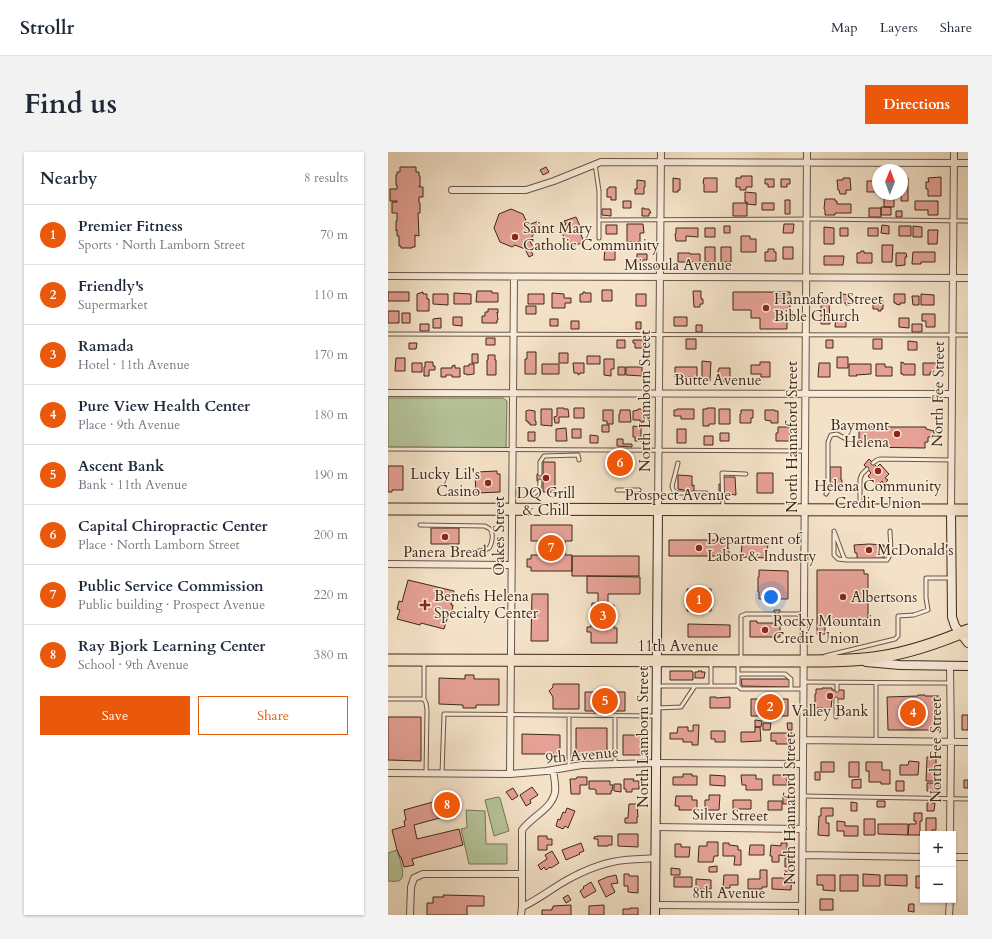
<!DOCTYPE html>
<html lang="en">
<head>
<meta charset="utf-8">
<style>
  :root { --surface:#fff; --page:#f2f2f3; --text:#1f2937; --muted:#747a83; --line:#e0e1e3; --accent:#ea580c }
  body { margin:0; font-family:Cardo,serif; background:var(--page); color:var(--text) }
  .controls { position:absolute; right:12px; bottom:12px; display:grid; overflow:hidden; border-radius:0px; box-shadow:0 1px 3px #0004 }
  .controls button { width:36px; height:36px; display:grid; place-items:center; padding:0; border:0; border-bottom:1px solid var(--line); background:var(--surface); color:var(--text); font:20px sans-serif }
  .compass { position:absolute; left:484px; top:12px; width:36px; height:36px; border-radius:50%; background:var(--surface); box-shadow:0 1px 3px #0004; rotate:1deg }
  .you { position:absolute; left:383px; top:445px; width:14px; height:14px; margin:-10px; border:3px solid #fff; border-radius:50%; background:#1a73e8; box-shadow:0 0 0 6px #1a73e833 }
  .badge { display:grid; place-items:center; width:26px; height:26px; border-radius:50%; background:var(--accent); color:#fff; font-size:13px; font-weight:700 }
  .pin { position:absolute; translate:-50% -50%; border:2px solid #fff; box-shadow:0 1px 4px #0006 }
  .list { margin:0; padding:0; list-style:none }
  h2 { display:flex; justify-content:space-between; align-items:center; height:52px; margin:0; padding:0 16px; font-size:17px }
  h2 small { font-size:13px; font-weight:400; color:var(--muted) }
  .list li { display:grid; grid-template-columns:26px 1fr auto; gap:12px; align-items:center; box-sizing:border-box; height:60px; padding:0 16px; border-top:1px solid var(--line) }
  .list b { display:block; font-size:15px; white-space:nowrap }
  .list p { margin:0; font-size:13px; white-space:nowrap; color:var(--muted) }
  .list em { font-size:13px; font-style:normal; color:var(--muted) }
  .actions { display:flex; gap:8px; padding:12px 16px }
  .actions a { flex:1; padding:9px 0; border:1px solid var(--accent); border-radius:0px; text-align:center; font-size:14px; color:var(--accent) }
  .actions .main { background:var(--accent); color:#fff }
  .map { position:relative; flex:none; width:580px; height:763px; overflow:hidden; border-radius:0px }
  header { display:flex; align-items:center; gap:24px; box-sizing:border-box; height:56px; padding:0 20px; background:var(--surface); border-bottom:1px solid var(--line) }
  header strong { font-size:19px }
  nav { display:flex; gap:22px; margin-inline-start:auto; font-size:14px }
  .intro { display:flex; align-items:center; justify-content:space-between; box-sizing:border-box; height:96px; padding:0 24px }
  h1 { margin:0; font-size:28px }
  .button { padding:10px 18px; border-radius:0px; background:var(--accent); color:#fff; font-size:14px; font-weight:700 }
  main { display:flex; gap:24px; padding:0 24px }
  aside { flex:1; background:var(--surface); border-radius:0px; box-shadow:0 1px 3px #0004 }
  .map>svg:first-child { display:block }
</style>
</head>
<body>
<header>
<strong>Strollr</strong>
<nav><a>Map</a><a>Layers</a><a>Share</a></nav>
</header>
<div class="intro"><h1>Find us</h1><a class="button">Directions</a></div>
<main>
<aside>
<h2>Nearby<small>8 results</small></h2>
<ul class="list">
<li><span class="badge">1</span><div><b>Premier Fitness</b><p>Sports · North Lamborn Street</p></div><em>70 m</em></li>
<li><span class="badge">2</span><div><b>Friendly's</b><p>Supermarket</p></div><em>110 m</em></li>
<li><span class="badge">3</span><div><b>Ramada</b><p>Hotel · 11th Avenue</p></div><em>170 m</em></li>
<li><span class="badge">4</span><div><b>Pure View Health Center</b><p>Place · 9th Avenue</p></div><em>180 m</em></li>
<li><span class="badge">5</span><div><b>Ascent Bank</b><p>Bank · 11th Avenue</p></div><em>190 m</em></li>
<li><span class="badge">6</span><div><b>Capital Chiropractic Center</b><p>Place · North Lamborn Street</p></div><em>200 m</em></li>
<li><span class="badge">7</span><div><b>Public Service Commission</b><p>Public building · Prospect Avenue</p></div><em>220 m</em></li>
<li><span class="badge">8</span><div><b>Ray Bjork Learning Center</b><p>School · 9th Avenue</p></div><em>380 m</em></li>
</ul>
<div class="actions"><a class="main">Save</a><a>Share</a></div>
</aside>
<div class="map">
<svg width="580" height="763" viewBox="0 0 580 763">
  <rect width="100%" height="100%" fill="#f4e2c8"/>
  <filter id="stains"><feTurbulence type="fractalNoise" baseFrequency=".005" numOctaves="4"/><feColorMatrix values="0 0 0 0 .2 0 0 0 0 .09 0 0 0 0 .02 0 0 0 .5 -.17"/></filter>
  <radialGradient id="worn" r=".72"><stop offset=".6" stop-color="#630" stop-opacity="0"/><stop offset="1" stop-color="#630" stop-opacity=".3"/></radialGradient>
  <path fill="#b6c49a" stroke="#7a7659" d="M0,246H115L119,249L118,297H0Z
    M110,645L112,646L121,679L106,684L97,648Z
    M78,658L97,659L98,692H119V712H81L73,677L78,676L79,675Z
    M9,698C11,705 20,727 10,729C7,730 3,729 0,729V701Z"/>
  <path fill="#e5a195" stroke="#3e2818" d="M12,15H28V20H31V24H32V34H31V35H35V45H31V51H32V61H30L31,84L27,83V95H24V96H13V94H11V84H9V78L8,79V69H9V61H4V50H9V49H2V37H9V33H8V23H9V20H12Z
    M158,15L161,20L155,23L152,18Z
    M353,24H364V35H358V38H352V35H348V26H353Z
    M553,25V44H540V37H538V30H541L540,26Z
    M285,26L292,27V38H290V40H285Z
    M316,26H329V40H316V32L315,31Z
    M455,26H462L463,38H458V42H452L451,38H450L449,28H455Z
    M514,26H520V49H513Z
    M377,27H386V35H380V32H377Z
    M393,27H402V32H399V35H393Z
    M249,28L257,29V35H256V42H247V37H249Z
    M479,29H490V40H479Z
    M221,35H228V48H223V45H219V37L221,36Z
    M357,40L368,41V53L359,52V50H357Z
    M496,44H506V55H496Z
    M437,47H447V49H449V52H463V61H447V63H437V58L436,57Z
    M397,48H402V62H397Z
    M235,49H243V56H235Z
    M527,49H550V63H540V58H527Z
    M345,51H359V64H345Z
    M374,51H386V58H374Z
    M493,55H503V63H493Z
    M254,56H256V57H261L263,61H261V64H254Z
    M481,56H493V65H481Z
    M123,57L135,62L140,73L151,69L154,78L146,81L142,89L145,95L142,97L145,103L141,105L137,97L127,93L124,95L112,90L106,76L111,62Z
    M214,57H223V64L214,63Z
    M508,59H514V65H508Z
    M188,65L192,74L190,75L196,90L180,96L172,75L178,72L176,69Z
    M239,72H255L256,81H252V90H239Z
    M396,72H406L405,81H395Z
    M218,73H229V82H218Z
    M494,73L501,74V82L493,81Z
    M336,74H342V81H336Z
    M511,74H523V84H511Z
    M525,74L534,75V85H525Z
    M436,75L446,76V92H436Z
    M288,76H310V85L298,84V89H288L287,82H288Z
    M317,76H327V85H317Z
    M452,76H460V84H452Z
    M480,76H490V84H480Z
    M540,78H550L549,92H540Z
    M353,84H362V87H368V100H353Z
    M232,93H239V98H232Z
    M494,93H505L504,110H494Z
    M317,95H327V110H317Z
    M333,95H343V110H333Z
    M395,95H405V107H395Z
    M217,96H227V108H216Z
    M380,97H386V100H388V109H377V100H380Z
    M473,99H476V101H484V111H469V101H472Z
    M525,100H547V110H533V112H524Z
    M290,101H302V102H312V110H290Z
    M508,101H518L519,105H517V113L508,114Z
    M249,102H259V108H254V110H249Z
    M436,104H456L455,113H436Z
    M214,138H224V149H214Z
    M89,139H104V141H110V150H88Z
    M305,139H313V147H315V152H312V155H306Z
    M0,140H21V149H0Z
    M35,140V142H39V147H41V159H29V142Z
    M195,140H197V141H203V150H192V142H195Z
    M345,140H402V159H404V169H399V177H372V166H363V158H345Z
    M66,141L83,142V152H66Z
    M164,141L176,142V146H183V151H177V156H164Z
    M45,142H60V153L45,152Z
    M140,142H156V152H140Z
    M248,142H258V154H248Z
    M453,142L464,143V151H462V153H458V151H453Z
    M506,142H517V151H512V153L508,152V151H506Z
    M533,142L546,143V153H533Z
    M524,144H531V153H525Z
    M433,148H441L442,172H433Z
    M485,148L495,149V157H493V159H490V157H485Z
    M138,154H148V162H138Z
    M100,157H110V161L109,160L110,168H109V171H94V164H97V160H100Z
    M0,159H11V171H0Z
    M14,161H22V171H14Z
    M534,162H547V175H538V169H534Z
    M65,165H74V174L65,173Z
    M286,165H299V174H286Z
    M53,166V176H45V167Z
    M448,166H458V175H447Z
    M511,166H521V176L511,175Z
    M162,167H170V174H162Z
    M183,169H191V177H183Z
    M248,170H253V177H248Z
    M32,172H41V179H32Z
    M524,172H534V180H524Z
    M308,173H314V180H308Z
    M98,186H107V193H98Z
    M298,187H308V197H298Z
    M485,187H494V197H485Z
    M229,188H237V196H229Z
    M245,188H256V196H247V191H245Z
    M438,188H445V196H438Z
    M520,189L529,190V198H520Z
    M21,191H29L28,197H21Z
    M139,200H148V222H137V207H139Z
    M171,201H180V211H171Z
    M84,202H90V211H84Z
    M100,203H107V208H108V223H99V208H100Z
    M199,204H212V212H199Z
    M449,205H460V216H449Z
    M8,206H17V219H7Z
    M216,207H226V217H223V224L216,223Z
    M314,209L323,210L322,227V229H319V230L315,229L314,227Z
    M37,210H45V214H47V218H41V224H36V215H37Z
    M372,210H382V225H373V222H363V213H372Z
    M513,210L516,211V212H527V223H515V222H513Z
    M24,211H34V220H24Z
    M185,211H196V221H192V222L190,223V221H186Z
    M431,211H442V225H430Z
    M535,211H551V220H542V223H535Z
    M81,212H86V222L79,223V222H76V214H81Z
    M154,212H171V222H154Z
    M461,212H483V222L468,223L469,224H461Z
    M488,212H497V215H504V224H488Z
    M67,213V216H72V225H64V223H58V225H53V216H64V214Z
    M230,215H237V223H230Z
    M238,215H254V224L238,223Z
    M287,215H309V225H287Z
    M331,216H342V230H336V227H330V218H331Z
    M169,256H176V257H180L181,265H171V271H167L166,265L169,264Z
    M186,256H196V266H186Z
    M319,256H327V272H321V274H315V257H319Z
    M153,257H164V274L153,273Z
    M250,257H253L254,259H256V270H252V268H245V259L250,258Z
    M289,257H306V267H293V264H286V258H289Z
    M331,257H342V272H331Z
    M141,258L147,259V269H148V273H142V271H140V269H138V259Z
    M215,258H225V272H219V269H215Z
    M232,258H242L243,270H231V262H232Z
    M353,258H365V266H363V271H352V262H353Z
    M377,258H387V259H390V271H383V269L377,268Z
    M214,273H221V280H214Z
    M245,274L253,275V289H247V285H245Z
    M390,275H402V286H401V289H388V281H390Z
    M473,275H538V277L546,279V285H540V290H537V296L474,295V291H471V278H473Z
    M178,276L179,289H168V277Z
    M184,277H193V286H184Z
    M289,277H298V291H289Z
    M140,280H147V289H140Z
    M332,281H341V289H332Z
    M202,283L210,284V291H202Z
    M316,284H325V293H316Z
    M229,287H235V292H244V295L229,294Z
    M223,305H241V317H223Z
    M481,307L489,315L492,312L501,322L497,326L500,328L496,332L494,329L489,334L480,324L483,321L476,313Z
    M155,310H167V340H155V329H149V322H155Z
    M0,314H15V338H4V340H0Z
    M442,315H453V328H454L453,339L442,338Z
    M109,319V322H112V340L88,341L87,322H90L89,320Z
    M369,321H385V341H369Z
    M290,323L304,324V334L306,333V341L296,340V338L290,337Z
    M335,325H347L348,343L335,341V339H331V332H335Z
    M143,373H184V389H177V403H184V419H143V415H139V407H143V403H150V389H143Z
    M43,376H71V392H43Z
    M281,388H341V404H281Z
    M363,388L380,389L379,406L353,405L354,391H363Z
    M481,392L496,393V406L469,407V401H467L466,393Z
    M184,404H251V424H184Z
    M371,418L400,419V447H371V440H370V425H371Z
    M429,418H476V422H480V468H476V472H437V482H429Z
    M199,424L252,425V442H220V453H226V476H229V491H203V480H199V475H203L204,451H210V441H199Z
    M20,428L66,439L63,453H65L63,465L60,464L56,477L33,471L32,473L9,467L12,458L9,457L11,449L14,450Z
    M299,437H323V459H299Z
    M144,442H160V489H143Z
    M386,458H392V485H362V469H369V471H390V467H386Z
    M300,472L342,473V485H300Z
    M282,519H304L305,520V528H282Z
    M310,519H314L313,520H317L316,526H307V520H310Z
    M77,523H86V527H111V553H88V556H75V553L51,552V526L77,527Z
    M353,527H401L402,534L401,535L354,534Z
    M165,532H191V557H165V545L161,539L165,535Z
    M434,536H444V538H456V547H444L443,556H427V542H428V537H434Z
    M209,537H222V540H237V559H211V560L207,561V559H197V540H209Z
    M530,543H537V544H551V578H500L499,545L530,544Z
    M322,545H328V546L342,545V556H322Z
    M363,547H400V564H363Z
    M574,563H580V578H574Z
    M0,565H33V609L0,608Z
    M367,568L374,569L373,575H367Z
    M375,571H383L382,578H375Z
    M399,571H404V578H400Z
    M305,573H311L310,593H304V590H295V587H282V581H289L290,575H300V579H305Z
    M367,575H372L373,589L353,590V580H367Z
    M188,576H219V603H188Z
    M323,579H337V590H327V587H323Z
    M383,581H405V592H388V589H383Z
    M134,582L172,583V602H134Z
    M235,583H255V603H235Z
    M539,605H548V629H538Z
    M521,609L531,610L530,623H512V613H520Z
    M433,610H446V620H433Z
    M461,610H471V625H461Z
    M478,610H494V618H502V632H493V630H481V619H478Z
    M427,620H432V628H427Z
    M295,622H304V624H309V633H285V625H295Z
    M322,623L337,624V634L322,633Z
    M353,623H368V627H374V638H358V633H354Z
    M385,623H399V633H385Z
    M189,625H199V633H192V642H183L182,627H188Z
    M236,627H246L245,629H251V637H244V640H238V637H236Z
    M473,627V636H464V628Z
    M576,628H580V636H576Z
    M201,629H222V633H225L224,639H223V642H208V638H207V637H201Z
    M508,629H516V639H508Z
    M539,631H551V639H539Z
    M226,632H233V640L226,639Z
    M144,635L150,643L142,648L143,651L138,654L132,643Z
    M125,636L130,644L124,648L118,640Z
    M321,643H332L331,658H317V648H321Z
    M288,644H304V648H309V658H291V654H287Z
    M395,644H401V652H395Z
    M63,645L66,662L26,673L29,687L71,677L75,693L24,707L26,713L16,715L13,705H12L9,698L4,678L17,674L16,669L18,668L16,658Z
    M345,648H363V657H345Z
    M380,649H394V658H380Z
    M489,649H497V655H489Z
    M463,650L469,651V659H463Z
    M539,651H547L546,659H539Z
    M241,652H249L250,665H249V671H237V666H240Z
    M179,656L187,659L180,676L177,674L175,677L168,674L170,667L172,668L175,660L177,661Z
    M433,656H445V664H438V671H441V684L430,683L431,664H433Z
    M526,661H534V669H532V683H520L521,672H528V669H526Z
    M538,666H548V678H544V682H538Z
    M476,667H487V683H476Z
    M449,669L457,670V674H470V684H456V679H449Z
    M490,672H520V683L490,682Z
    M230,682H250V695L230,694Z
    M150,684H159V687H164V693H159V698H150Z
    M210,684H224V693H220V694H210V687H206V685Z
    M319,690H330V704H326L325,710H310L311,694H319Z
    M193,691L196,699L191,701L192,702L178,708L174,698Z
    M335,691H341V693L350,694V698H353V713H346L347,704H335Z
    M393,691H399V704L391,703V710H384V704H382L383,693L393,694Z
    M287,692H293V695H302L301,705H287Z
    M362,693H376V703H361Z
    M164,699L171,711L163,716L162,715L158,718L156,715L153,718L150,713L159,707L157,703Z
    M397,706H404V715H397Z
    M329,714V720H321V715Z
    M283,716L292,717V723H283Z
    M372,718H379V735H374V737H360V727H372Z
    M396,719H404L403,738L384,737V726H396Z
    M236,722H241V724H250V741L240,740V734H236Z
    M475,722L492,723V734H475Z
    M228,723L230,731L223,732L227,740L218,745L210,729L219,725Z
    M336,723H350V733H342V736H335Z
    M429,723H447V739L435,738V733H429Z
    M452,723H470V739H452Z
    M497,723H519V734L497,733Z
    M528,724H535V736H528Z
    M286,725H304V735H286Z
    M308,727L323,728V737H308Z
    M203,730L208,739L196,746L192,739L196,736L195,735Z
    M55,743L96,744V754H79V763H39V751H45V745H56Z
    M180,743L183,748L178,751L175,746Z
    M432,747H445V758H432Z
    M521,752H526V760L520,759Z
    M183,753V763H154V758H164V756H165V754Z
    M216,753V763H201V754Z
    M242,756H250V763H235V757H242Z"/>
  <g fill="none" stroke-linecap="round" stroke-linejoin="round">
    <defs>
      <path id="lane" d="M207,12L211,39V86
        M211,68L429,67L580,69
        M0,182L580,183
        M0,297L417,299
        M290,311L284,334C285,339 286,340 290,341H318
        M485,311L489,308L492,307L563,308
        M152,322V310L156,304L190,303L191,308
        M229,338H251
        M438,342L440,339V290L443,283L449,282L458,287
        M145,343C151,338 152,336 152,329
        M335,356L334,321L358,322
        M472,356V327L474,322L479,317
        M32,373L97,374C98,375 101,376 102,377C106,381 104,392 101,396C97,399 89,399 85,400
        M446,379L456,406L459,408H499C505,401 502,388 502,379
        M446,381V403L450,407L458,408
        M392,462H416
        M437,504L507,487L510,484V464L526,463L540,458L538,446V426H562
        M353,507V464L358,462H386
        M36,510V547L38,551L39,558L38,622
        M323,511V534
        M350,522H397L403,527V537
        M416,530L562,531
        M269,534H350V511
        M350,534L353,537H415
        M449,538V531
        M0,547H36
        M269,556L293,555L307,534
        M227,563V611
        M448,565V547
        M488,589V531
        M181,615V563
        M54,622L56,562L268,564
        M415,644L580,647"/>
      <path id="street" d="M64,38H138L166,29L213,10L580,11
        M0,124L580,126
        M0,241L564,242
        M270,357L273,0
        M563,358L566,0
        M0,412L124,413
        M415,588L580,590
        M0,621L122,622L158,619L194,613L268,611L415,612
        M122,622L126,125
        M268,675L415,677
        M562,682L563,590L562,514
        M415,703L535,705
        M565,705H580
        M267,753L414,754
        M134,755C150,748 163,737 179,728C197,718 216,710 237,708C247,707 257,707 268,706
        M22,763L23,735L26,726L35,722H134
        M133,763L134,755V678C144,664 164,657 167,640C168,633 166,625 165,618
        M414,763L419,0
        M561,763L562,748"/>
      <path id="secondary" d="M563,358L564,465L567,474L580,491
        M478,510L512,513L580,514
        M267,763L270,357"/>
      <path id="highway" d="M0,357L580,358
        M0,508L416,509C442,509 467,509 492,505C523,500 552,490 580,478"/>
    </defs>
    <use href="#lane" stroke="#6c5644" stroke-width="5"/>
    <use href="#street" stroke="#6c5644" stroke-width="8"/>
    <use href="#secondary" stroke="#3e2818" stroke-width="10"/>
    <use href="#highway" stroke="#3e2818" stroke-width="13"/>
    <use href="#lane" stroke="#f8ecdb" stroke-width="3"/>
    <use href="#street" stroke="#f8ecdb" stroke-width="6"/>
    <use href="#secondary" stroke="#f8ecdb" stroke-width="8"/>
    <use href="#highway" stroke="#f4e2c8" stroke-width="11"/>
  </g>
  <g fill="#8f2418" stroke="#f8ecdb" stroke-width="1.5">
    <circle cx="127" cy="85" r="4"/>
    <circle cx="378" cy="156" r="4"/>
    <circle cx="509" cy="282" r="4"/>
    <circle cx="490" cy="319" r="4"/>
    <circle cx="158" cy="326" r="4"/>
    <circle cx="100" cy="331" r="4"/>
    <circle cx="57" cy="385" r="4"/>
    <circle cx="311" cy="396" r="4"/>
    <circle cx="481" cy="398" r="4"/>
    <circle cx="455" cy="445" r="4"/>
    <path d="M35 447h4v4h4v4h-4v4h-4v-4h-4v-4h4z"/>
    <circle cx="377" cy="478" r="4"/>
    <circle cx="442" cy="544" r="4"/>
  </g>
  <g text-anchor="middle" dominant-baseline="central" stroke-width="3" stroke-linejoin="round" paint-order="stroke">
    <g font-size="15" fill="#3e2818" stroke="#f8ecdb" text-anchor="start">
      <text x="135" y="76">Saint Mary<tspan x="135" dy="17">Catholic Community</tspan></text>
      <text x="386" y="147">Hannaford Street<tspan x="386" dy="17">Bible Church</tspan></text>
      <text x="501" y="273" text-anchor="end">Baymont<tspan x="501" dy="17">Helena</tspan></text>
      <text x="92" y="322" text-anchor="end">Lucky Lil's<tspan x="92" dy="17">Casino</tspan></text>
      <text x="490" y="334" text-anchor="middle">Helena Community<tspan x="490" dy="17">Credit Union</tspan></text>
      <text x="158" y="341" text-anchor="middle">DQ Grill<tspan x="158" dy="17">&amp; Chill</tspan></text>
      <text x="319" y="387">Department of<tspan x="319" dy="17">Labor &amp; Industry</tspan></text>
      <text x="489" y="398">McDonald's</text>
      <text x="57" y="400" text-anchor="middle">Panera Bread</text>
      <text x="46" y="444">Benefis Helena<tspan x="46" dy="17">Specialty Center</tspan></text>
      <text x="463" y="445">Albertsons</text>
      <text x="385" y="469">Rocky Mountain<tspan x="385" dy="17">Credit Union</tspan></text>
      <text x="442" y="559" text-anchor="middle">Valley Bank</text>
    </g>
    <g font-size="15" fill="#3e2818" stroke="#f8ecdb">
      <text x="290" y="113">Missoula Avenue</text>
      <text x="330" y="228">Butte Avenue</text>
      <text transform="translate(550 242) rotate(-89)">North Fee Street</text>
      <text transform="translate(257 249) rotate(-90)">North Lamborn Street</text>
      <text transform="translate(404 285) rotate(-90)">North Hannaford Street</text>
      <text x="290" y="343">Prospect Avenue</text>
      <text transform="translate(111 384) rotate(-90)">Oakes Street</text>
      <text x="290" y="494">11th Avenue</text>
      <text transform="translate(255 585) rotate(-90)">North Lamborn Street</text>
      <text transform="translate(548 598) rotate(-90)">North Fee Street</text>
      <text transform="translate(194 603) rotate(-5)">9th Avenue</text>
      <text transform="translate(402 657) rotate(-90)">North Hannaford Street</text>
      <text transform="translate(342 663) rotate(1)">Silver Street</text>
      <text x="341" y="741">8th Avenue</text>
    </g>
  </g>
  <rect width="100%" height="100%" filter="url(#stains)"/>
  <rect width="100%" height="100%" fill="url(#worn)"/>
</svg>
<div class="controls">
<button>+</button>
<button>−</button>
</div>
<svg class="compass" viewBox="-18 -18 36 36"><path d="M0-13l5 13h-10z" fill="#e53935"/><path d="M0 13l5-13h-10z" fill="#747a83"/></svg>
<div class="you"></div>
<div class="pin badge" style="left:311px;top:448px">1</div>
<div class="pin badge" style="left:382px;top:555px">2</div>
<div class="pin badge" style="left:215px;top:464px">3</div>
<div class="pin badge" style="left:525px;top:561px">4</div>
<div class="pin badge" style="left:217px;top:549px">5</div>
<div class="pin badge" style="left:232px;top:311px">6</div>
<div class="pin badge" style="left:163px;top:396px">7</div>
<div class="pin badge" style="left:59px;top:653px">8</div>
</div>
</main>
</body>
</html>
